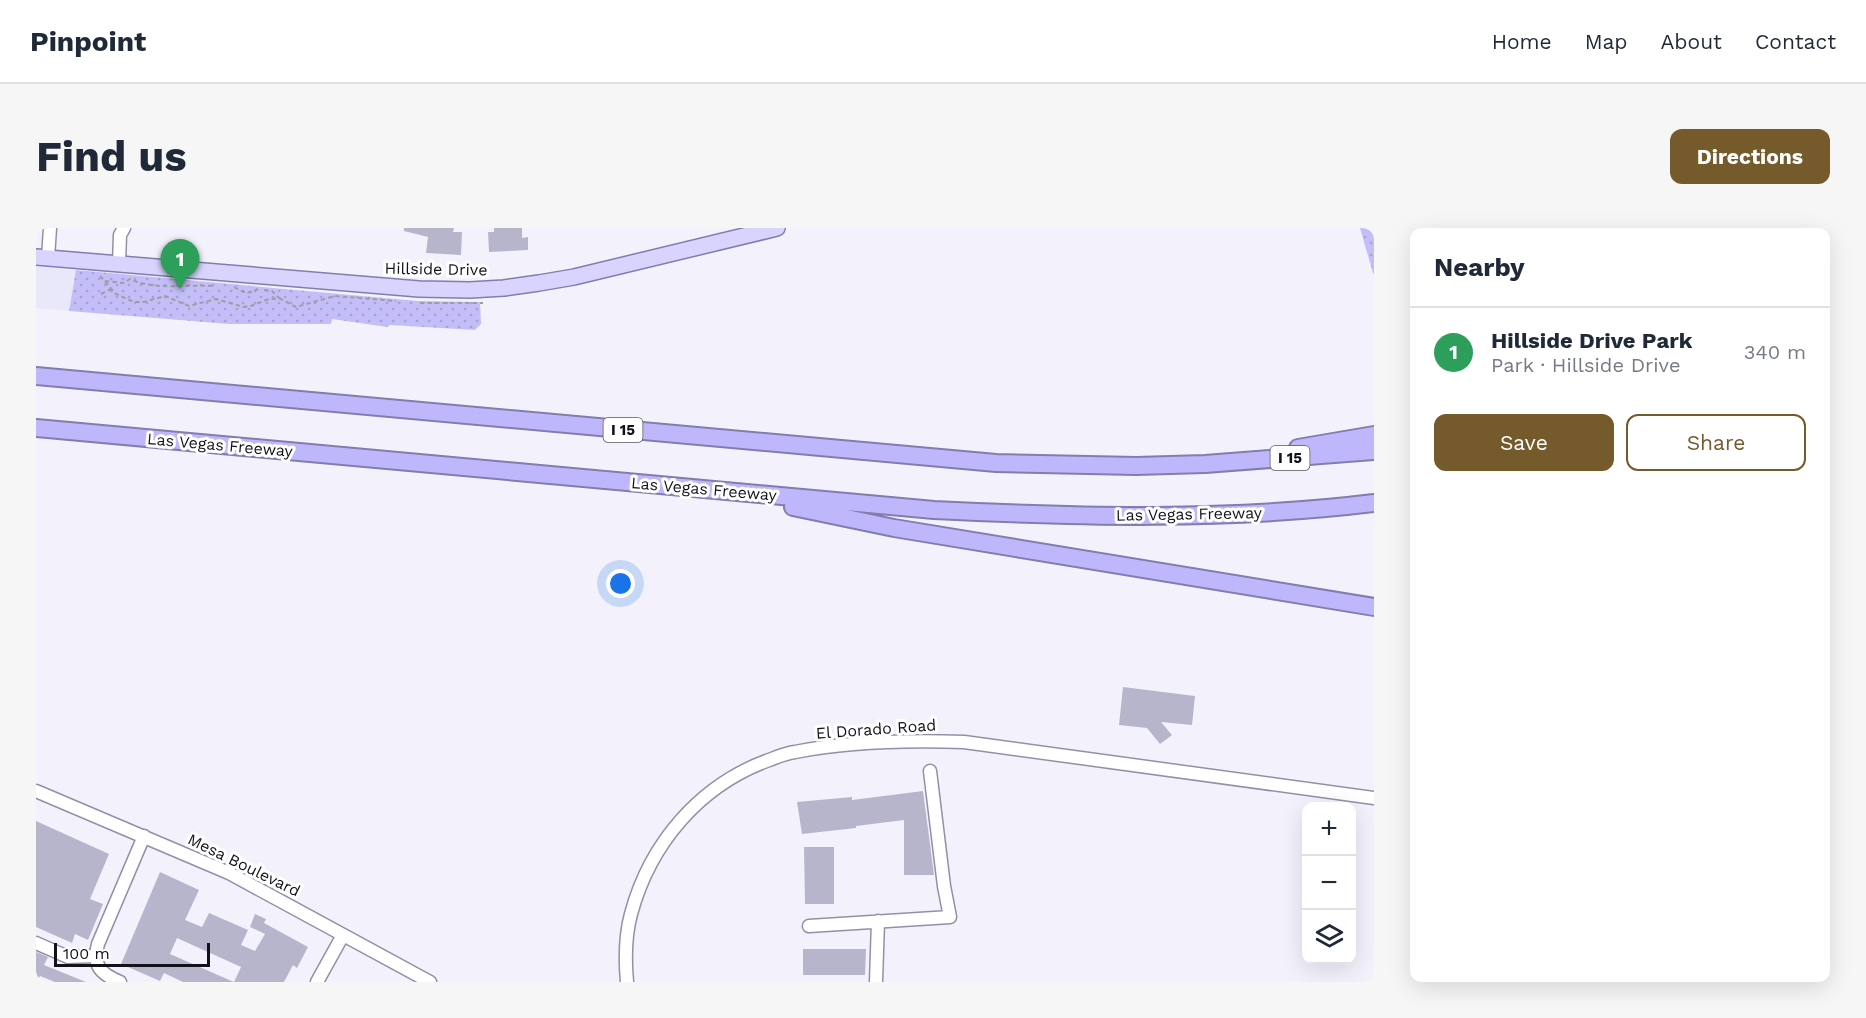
<!DOCTYPE html>
<html lang="en">
<head>
<meta charset="utf-8">
<style>
  :root { --surface:#fff; --page:#f6f6f7; --text:#1f2937; --muted:#747a83; --line:#e0e1e3; --accent:#755b2c }
  body { margin:0; font-family:"Work Sans",sans-serif; background:var(--page); color:var(--text) }
  .controls { position:absolute; right:18px; bottom:18px; display:grid; overflow:hidden; border-radius:12px; box-shadow:0 6px 24px #0002 }
  .controls button { width:54px; height:54px; display:grid; place-items:center; padding:0; border:0; border-bottom:2px solid var(--line); background:var(--surface); color:var(--text); font:30px sans-serif }
  .scale { position:absolute; left:18px; bottom:15px; width:156px; box-sizing:border-box; padding-left:6px; border:3px solid #13121a; border-top:0; font-size:16px; line-height:21px; white-space:nowrap; color:#13121a; -webkit-text-stroke:4px #fff; paint-order:stroke }
  .you { position:absolute; left:585px; top:356px; width:21px; height:21px; margin:-15px; border:4px solid #fff; border-radius:50%; background:#1a73e8; box-shadow:0 0 0 9px #1a73e833 }
  .badge { display:grid; place-items:center; width:39px; height:39px; border-radius:50%; background:var(--accent); color:#fff; font-size:20px; font-weight:700 }
  .pin { position:absolute; translate:-50% -50px; filter:drop-shadow(0 2px 3px #0008) }
  .pin::after { content:''; position:absolute; top:32px; width:21px; height:18px; background:inherit; clip-path:polygon(0 0,100% 0,50% 100%) }
  .list { margin:0; padding:0; list-style:none }
  h2 { display:flex; justify-content:space-between; align-items:center; height:78px; margin:0; padding:0 24px; font-size:26px }
  h2 small { font-size:20px; font-weight:400; color:var(--muted) }
  .list li { display:grid; grid-template-columns:39px 1fr auto; gap:18px; align-items:center; box-sizing:border-box; height:90px; padding:0 24px; border-top:2px solid var(--line) }
  .list b { display:block; font-size:22px; white-space:nowrap }
  .list p { margin:0; font-size:20px; white-space:nowrap; color:var(--muted) }
  .list em { font-size:20px; font-style:normal; color:var(--muted) }
  .actions { display:flex; gap:12px; padding:18px 24px }
  .actions a { flex:1; padding:14px 0; border:2px solid var(--accent); border-radius:12px; text-align:center; font-size:21px; color:var(--accent) }
  .actions .main { background:var(--accent); color:#fff }
  .icon { flex:none; width:33px; height:33px; fill:none; stroke:currentColor; stroke-width:2; stroke-linecap:round; stroke-linejoin:round }
  .map { position:relative; flex:none; width:1338px; height:754px; overflow:hidden; border-radius:12px }
  header { display:flex; align-items:center; gap:36px; box-sizing:border-box; height:84px; padding:0 30px; background:var(--surface); border-bottom:2px solid var(--line) }
  header strong { font-size:28px }
  nav { display:flex; gap:33px; margin-inline-start:auto; font-size:21px }
  .intro { display:flex; align-items:center; justify-content:space-between; box-sizing:border-box; height:144px; padding:0 36px }
  h1 { margin:0; font-size:42px }
  .button { padding:15px 27px; border-radius:12px; background:var(--accent); color:#fff; font-size:21px; font-weight:700 }
  main { display:flex; gap:36px; padding:0 36px }
  aside { flex:1; background:var(--surface); border-radius:12px; box-shadow:0 6px 24px #0002 }
  .map>svg:first-child { display:block }
</style>
</head>
<body>
<header>
<strong>Pinpoint</strong>
<nav><a>Home</a><a>Map</a><a>About</a><a>Contact</a></nav>
</header>
<div class="intro"><h1>Find us</h1><a class="button">Directions</a></div>
<main>
<div class="map">
<svg width="1338" height="754" viewBox="0 0 1338 754">
  <defs>
    <pattern id="park-dots" width="8" height="8" patternUnits="userSpaceOnUse" patternTransform="scale(1.5)"><rect width="8" height="8" fill="#c4bef8"/><path d="M2 2h.1M6 6h.1" fill="none" stroke="#a8a2d4" stroke-width="1.8" stroke-linecap="round"/></pattern>
  </defs>
  <rect width="100%" height="100%" fill="#f3f2fc"/>
  <path fill="#e9e7fa" d="M0,38L40,42L33,83L0,80Z"/>
  <path fill="url(#park-dots)" d="M1324,0H1338V46L1337,45Z
    M40,42L382,73L444,74L445,96L439,102L354,97L351,99L296,91L295,96H193L33,83Z"/>
  <path fill="#b7b5cc" fill-rule="evenodd" d="M368,0H418L417,4H426L425,27L390,25L392,9L368,3Z
    M458,0H486V10L492,9V22L453,24L452,4H458Z
    M1087,459L1159,468L1156,497L1125,494L1136,507L1124,516L1111,500L1083,497Z
    M887,563L898,647H868V592L820,598V600L766,606L761,574L816,569V572Z
    M0,593L73,626L54,671L67,676L52,712L39,706L36,715L0,699Z
    M768,619H798V676H769Z
    M124,644L163,662L149,692L166,699L173,685L212,702L205,717L219,723L229,706L214,699L219,686L230,691L228,695L272,719L261,740L257,737L248,754H147L128,745L124,753L85,736ZM141,710L205,739L198,754L134,726Z
    M767,721H830L829,747H767Z
    M0,724L12,729L8,737L50,754H19L4,748L0,754Z"/>
  <g fill="none" stroke-linecap="round" stroke-linejoin="round">
    <defs>
      <path id="minor" d="M12,30L14,0
        M83,35L84,7L88,0
        M0,563L193,645L394,754
        M773,698L914,689L908,658L894,543
        M0,715L32,729L59,728
        M84,754C65,746 56,738 62,716L108,608
        M281,754L307,707
        M591,754C589,732 589,708 595,686C614,615 664,557 733,532C741,529 750,525 759,524C814,513 872,512 928,514L1338,570
        M840,754L842,693"/>
      <path id="major" d="M0,29L383,61L434,62L468,60L503,55L538,49L741,0"/>
      <path id="highway" d="M0,148L960,235L1100,238L1169,236L1338,223
        M0,200L898,282C1045,289 1192,293 1338,275
        M1262,220L1338,207
        M757,279L858,300L1338,379"/>
    </defs>
    <use href="#minor" stroke="#9290a6" stroke-width="15"/>
    <use href="#major" stroke="#837dad" stroke-width="18"/>
    <use href="#highway" stroke="#837dad" stroke-width="20"/>
    <path stroke="#9e9da6" stroke-width="2" stroke-dasharray="4.5 3" stroke-linecap="butt" d="M64,48L80,66L98,74H108L129,68L153,78L180,71L208,79L215,78L230,72L243,70L260,79L299,68L360,73
      M69,53L87,55L94,51C119,63 150,56 177,58
      M198,59C210,65 209,67 222,61
      M228,62L236,63L243,70
      M65,66L75,61
      M384,75H447"/>
    <use href="#minor" stroke="#fff" stroke-width="12"/>
    <use href="#major" stroke="#d9d4fd" stroke-width="15"/>
    <use href="#highway" stroke="#bfb7fc" stroke-width="16"/>
  </g>
  <g text-anchor="middle" dominant-baseline="central" stroke-width="6" stroke-linejoin="round" paint-order="stroke">
    <g fill="#fff" stroke="#5a595f" stroke-width="1.5">
      <rect x="567.5" y="190" width="39" height="24" rx="4.5"/>
      <rect x="1234.5" y="218" width="39" height="24" rx="4.5"/>
    </g>
    <g font-size="15" font-weight="bold" fill="#13121a">
      <text x="587" y="202">I 15</text>
      <text x="1254" y="230">I 15</text>
    </g>
    <g font-size="16" fill="#13121a" stroke="#fff">
      <text transform="translate(400 41) rotate(1)">Hillside Drive</text>
      <text transform="translate(184 217) rotate(5)">Las Vegas Freeway</text>
      <text transform="translate(668 261) rotate(5)">Las Vegas Freeway</text>
      <text transform="translate(1153 286) rotate(-1)">Las Vegas Freeway</text>
      <text transform="translate(840 501) rotate(-4)">El Dorado Road</text>
      <text transform="translate(208 637) rotate(26)">Mesa Boulevard</text>
    </g>
  </g>
</svg>
<div class="controls">
<button>+</button>
<button>−</button>
<button><svg class="icon" aria-label="layers" viewBox="0 0 24 24"><path d="M12 4l9 5-9 5-9-5zM3 14l9 5 9-5"/></svg></button>
</div>
<div class="scale">100 m</div>
<div class="you"></div>
<div class="pin badge" style="left:144px;top:61px;background:#2e9e5b">1</div>
</div>
<aside>
<h2>Nearby<small></small></h2>
<ul class="list">
<li><span class="badge" style="background:#2e9e5b">1</span><div><b>Hillside Drive Park</b><p>Park · Hillside Drive</p></div><em>340 m</em></li>
</ul>
<div class="actions"><a class="main">Save</a><a>Share</a></div>
</aside>
</main>
</body>
</html>
